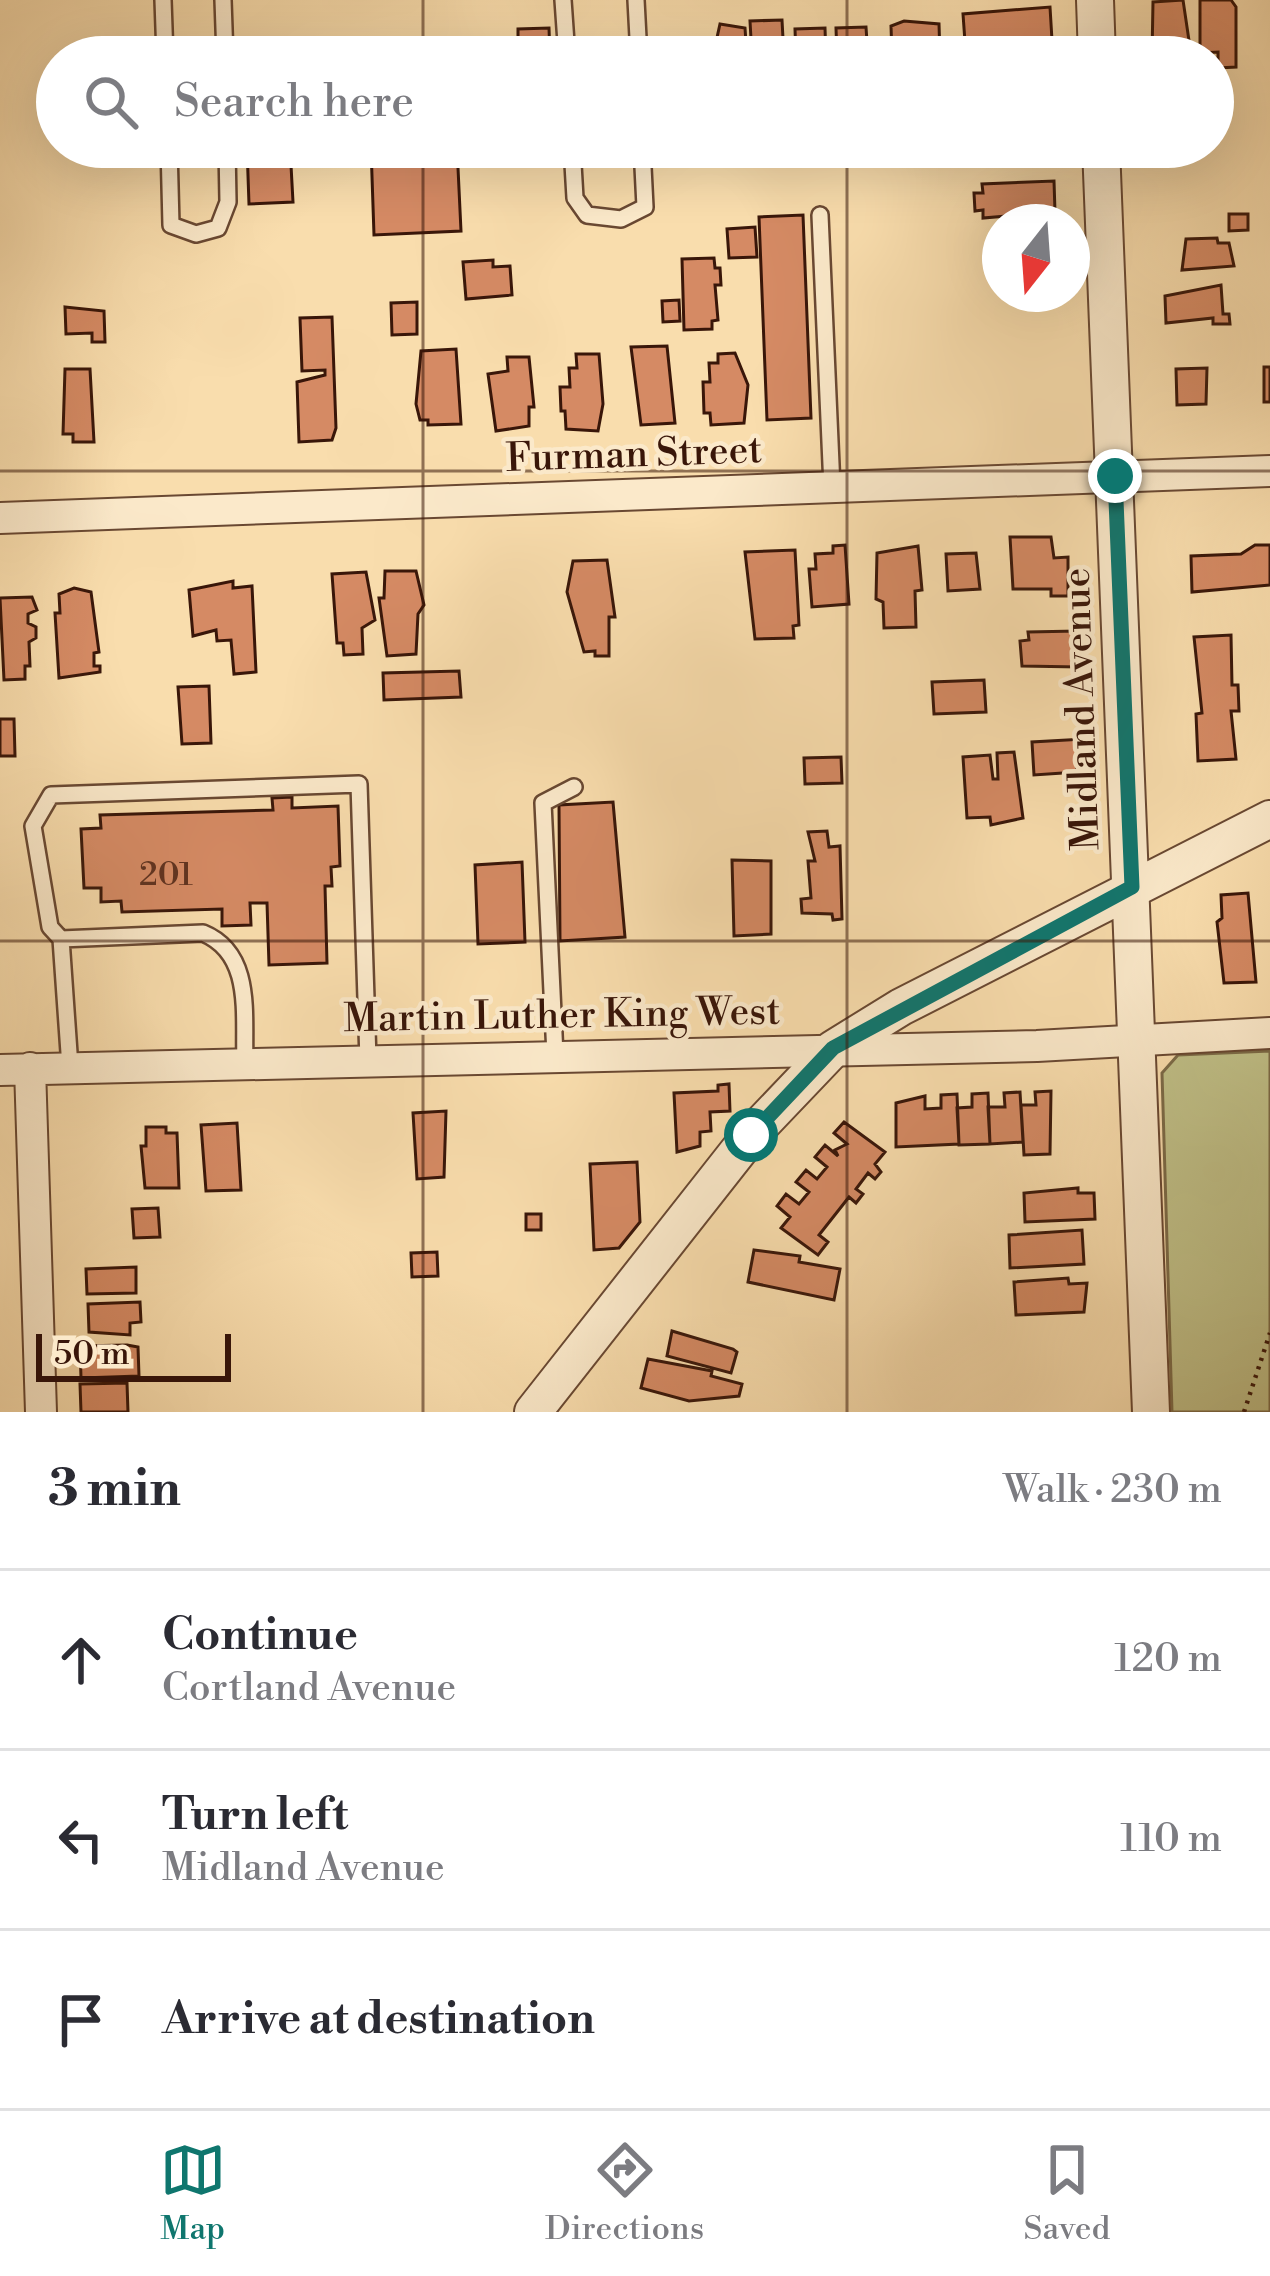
<!DOCTYPE html>
<html lang="en">
<head>
<meta charset="utf-8">
<style>
  :root { --surface:#fff; --page:#f2f2f3; --text:#2b2b33; --muted:#7c7c81; --line:#e1e1e2; --accent:#0f766e }
  body { margin:0; font-family:"Libre Bodoni",serif; background:var(--page); color:var(--text) }
  .compass { position:absolute; left:982px; top:204px; width:108px; height:108px; border-radius:50%; background:var(--surface); box-shadow:0 12px 48px #0002; rotate:197deg }
  .scale { position:absolute; left:36px; bottom:30px; width:195px; box-sizing:border-box; padding-left:12px; border:6px solid #391609; border-top:0; font-size:33px; line-height:42px; white-space:nowrap; color:#391609; -webkit-text-stroke:9px #fbe9ca; paint-order:stroke }
  .stop { position:absolute; width:36px; height:36px; margin:-27px; border:9px solid #0f766e; border-radius:50%; background:#fff }
  .stop.end { background:#0f766e; border-color:#fff; box-shadow:0 3px 12px #0008 }
  .list { margin:0; padding:0; list-style:none }
  h2 { display:flex; justify-content:space-between; align-items:center; height:156px; margin:0; padding:0 48px; font-size:51px }
  h2 small { font-size:39px; font-weight:400; color:var(--muted) }
  .list li { display:grid; grid-template-columns:78px 1fr auto; gap:36px; align-items:center; box-sizing:border-box; height:180px; padding:0 48px; border-top:3px solid var(--line) }
  .list b { display:block; font-size:45px; white-space:nowrap }
  .list p { margin:0; font-size:39px; white-space:nowrap; color:var(--muted) }
  .list em { font-size:39px; font-style:normal; color:var(--muted) }
  .icon { flex:none; width:66px; height:66px; fill:none; stroke:currentColor; stroke-width:2; stroke-linecap:round; stroke-linejoin:round }
  .map { position:relative; flex:none; width:1270px; height:1412px; overflow:hidden }
  .search { position:absolute; background:var(--surface); box-shadow:0 12px 48px #0002; left:36px; right:36px; top:36px; height:132px; display:flex; align-items:center; gap:30px; box-sizing:border-box; padding:0 42px; border-radius:66px; color:var(--muted); font-size:45px }
  .sheet { height:696px; background:var(--surface) }
  nav { display:flex; justify-content:space-around; align-items:center; box-sizing:border-box; height:168px; border-top:3px solid var(--line); background:var(--surface); font-size:33px; color:var(--muted) }
  nav a { display:grid; justify-items:center; gap:6px }
  nav .on { color:var(--accent) }
  .map>svg:first-child { display:block }
</style>
</head>
<body>
<div class="map">
<svg width="1270" height="1412" viewBox="0 0 1270 1412">
  <rect width="100%" height="100%" fill="#f9ddad"/>
  <filter id="stains"><feTurbulence type="fractalNoise" baseFrequency=".00167" numOctaves="4"/><feColorMatrix values="0 0 0 0 .2 0 0 0 0 .09 0 0 0 0 .02 0 0 0 .5 -.17"/></filter>
  <radialGradient id="worn" r=".72"><stop offset=".6" stop-color="#630" stop-opacity="0"/><stop offset="1" stop-color="#630" stop-opacity=".3"/></radialGradient>
  <path fill="#c0c088" stroke="#7c6b48" stroke-width="3" d="M1270,1051V1412H1172L1162,1073L1178,1055Z"/>
  <path fill="#d58a64" stroke="#391609" stroke-width="3" d="M1183,0L1191,54L1152,56L1153,2Z
    M1200,0H1231L1236,7V67L1218,68V52L1200,53Z
    M1050,7L1052,40L1006,43L1007,52L1060,49V57H985L984,41L965,42L963,14Z
    M782,20L784,57H752L750,21Z
    M904,21L939,24L940,56L892,57L891,26Z
    M720,24L745,28L747,57H710L709,42H716Z
    M866,27L868,57H837L836,28Z
    M549,28L550,57H243L242,41L273,39L274,47L429,41L518,38V29Z
    M825,28L826,57H796L795,29Z
    M247,147H290L293,202L249,204Z
    M371,147H457L461,231L374,235Z
    M496,147H554V162L497,165Z
    M1054,181L1055,212L983,218V210L975,211L974,193H983L982,184Z
    M1229,214H1248V230L1229,231Z
    M803,215L811,418L767,420L759,217Z
    M755,227L757,257L729,258L727,229Z
    M1217,238L1218,243H1229L1234,266L1182,270L1186,239Z
    M714,258L715,268H720L721,285H715L718,320L712,321V329L684,330L682,259Z
    M493,260V267L510,266L512,295L466,299L463,262Z
    M1221,285L1223,314H1229L1230,324H1213V318L1166,323L1165,296Z
    M679,300L680,321L663,322L662,301Z
    M417,302V334L392,335L391,303Z
    M65,307L104,311L105,342H92V333L66,334Z
    M332,317L336,428L332,440L299,442L297,382L325,375V370L302,371L300,318Z
    M667,346L675,423L641,425L631,347Z
    M456,349L461,424L428,425V420H420L416,404L421,351Z
    M735,353L748,385L744,423L711,425L710,413H704L703,382H710L709,363H718V354Z
    M576,354H599L603,404L598,431L566,429L565,411H561L560,387H570L569,368H577Z
    M507,357H529L534,407H529V426L496,431L488,374L508,371Z
    M1264,367H1270V402H1264Z
    M1207,368L1206,404L1177,405L1176,369Z
    M65,369H90L94,442H73V434H63Z
    M1010,537H1051L1054,558L1068,557V596H1051V589H1013Z
    M845,545L849,604L812,607L809,569H816L815,554L833,553V546Z
    M1255,545H1270V585L1192,592L1191,556L1241,554Z
    M918,546L922,590L915,591L916,627L884,628L883,602L876,599L877,553Z
    M795,550L799,625L793,626L794,638L755,639L745,552Z
    M976,553L980,589L948,591L946,554Z
    M607,560L615,617H609V656H595V651L584,652L567,592L573,561Z
    M385,571H416L424,605L418,614L416,654L387,656L379,598H384Z
    M366,572L375,620L362,628L363,654L344,655L343,643H337L332,574Z
    M233,581V588L252,586L256,672L234,674L231,640L217,641L216,630L193,636L189,590Z
    M74,588L91,592L99,652L94,653V666H100V672L59,678L55,613H60L59,594Z
    M32,597L37,610L28,614V623L36,627V638L29,642L30,666H25V679L4,680L0,598Z
    M1077,631L1079,667L1022,666L1020,641L1029,640L1028,632Z
    M1231,635L1232,685H1238L1239,711H1231L1236,759L1198,761L1196,714L1202,713L1194,637Z
    M459,671L461,697L384,700L383,673Z
    M984,680L986,712L934,714L932,682Z
    M209,686L211,743L182,744L178,687Z
    M0,719H14L15,756H0Z
    M1084,739L1085,759L1076,760L1077,772L1034,775L1032,742Z
    M1014,752L1023,818L991,825L990,817L967,818L963,757L990,755L993,779H998L997,753Z
    M841,757L842,783L805,784L804,758Z
    M292,797V808L338,806L340,866L331,867L332,886H325L327,963L269,965L267,903H250L251,925L222,926V909L122,912L121,901L101,902V888H84L81,829L101,828L100,815L273,810L272,798Z
    M613,802L625,937L560,941L559,805Z
    M827,831L829,847L840,846L842,919L833,920L832,914L802,913L801,899L811,898L808,861H815L808,832Z
    M732,860L771,861V934L734,936Z
    M522,862L525,942L478,944L475,865Z
    M1248,893L1256,982L1224,983L1217,922L1222,918L1221,895Z
    M729,1084L730,1111L710,1112L711,1131L700,1132V1146L677,1152L674,1093L718,1091V1085Z
    M1051,1091L1050,1154L1024,1155L1021,1105H1036L1035,1092Z
    M1020,1092L1023,1142L990,1144L988,1107H1005L1004,1093Z
    M988,1093L990,1144L959,1145L957,1108L972,1107V1094Z
    M957,1094L959,1144L896,1147V1103L925,1096V1109L941,1108V1095Z
    M446,1111L444,1177L417,1179L413,1113Z
    M844,1122L885,1152L875,1164L881,1172L875,1179L868,1173L856,1189L863,1194L856,1203L849,1197L819,1235L828,1242L818,1255L781,1228L790,1217L777,1206L786,1194L799,1204L809,1192L796,1182L806,1170L817,1179L827,1167L815,1157L825,1145L838,1156L835,1150L847,1144L834,1133Z
    M237,1123L241,1190L206,1191L201,1125Z
    M146,1127H166V1133H177L179,1188H145L141,1146H146Z
    M637,1162L640,1222L619,1248L594,1250L590,1164Z
    M1078,1188V1193H1094L1095,1219L1025,1222L1024,1193Z
    M158,1208L160,1237L134,1238L132,1209Z
    M526,1214H541V1230H526Z
    M1082,1230L1084,1264L1010,1268L1009,1235Z
    M754,1250L800,1256L799,1262L840,1269L834,1300L748,1282Z
    M437,1252L438,1276L412,1277L411,1253Z
    M136,1267V1293L87,1294L86,1269Z
    M1068,1278L1069,1284L1087,1283L1084,1312L1016,1315L1014,1282Z
    M140,1302L141,1322L130,1323V1335L89,1332L88,1304Z
    M672,1331L733,1349L737,1352L731,1373L667,1356Z
    M127,1345L138,1347L139,1376L81,1378L80,1346Z
    M648,1359L712,1371L711,1376L742,1384L739,1396L689,1401L641,1388Z
    M127,1383L128,1412H81L80,1384Z"/>
  <g fill="none" stroke-linecap="round" stroke-linejoin="round">
    <defs>
      <path id="service" d="M163,0L165,57
        M223,0L225,57
        M563,0L567,57
        M636,0L639,57
        M169,147L171,225L196,234L218,228L228,202L227,147
        M572,147L575,198L587,215L621,219L645,207L642,147
        M820,215L832,487
        M61,939L70,1067
        M555,1055L543,803L574,787
        M245,1063C243,1016 254,954 203,933L61,939L50,927L33,826L51,795L359,784L368,1060"/>
      <path id="minor" d="M0,518L1270,471
        M30,1068L41,1412
        M0,1070L1037,1046L1270,1033"/>
      <path id="tertiary" d="M1095,0L1097,57
        M1101,147L1151,1412
        M533,1412L751,1135L833,1049L901,1007L1270,819"/>
    </defs>
    <use href="#service" stroke="#694832" stroke-width="20"/>
    <use href="#minor" stroke="#694832" stroke-width="34"/>
    <use href="#tertiary" stroke="#694832" stroke-width="40"/>
    <path stroke="#391609" stroke-width="4.5" stroke-dasharray="3 6" stroke-linecap="butt" d="M1244,1412L1270,1333"/>
    <use href="#service" stroke="#fbe9ca" stroke-width="15"/>
    <use href="#minor" stroke="#fbe9ca" stroke-width="30"/>
    <use href="#tertiary" stroke="#fbe9ca" stroke-width="36"/>
  </g>
  <g fill="none" stroke-linecap="round" stroke-linejoin="round">
    <path stroke="#0f766e" stroke-width="15" d="M751,1135L833,1048L1132,887L1115,476"/>
  </g>
  <path fill="none" stroke="#391609" stroke-width="3" stroke-opacity="0.55" d="M423,0V57M847,0V57M423,147V1412M847,147V1412M0,471H1270M0,941H1270"/>
  <g text-anchor="middle" dominant-baseline="central" stroke-width="9" stroke-linejoin="round" paint-order="stroke">
    <g font-size="33" fill="#603320">
      <text x="166" y="875">201</text>
    </g>
    <g font-size="39" fill="#391609" stroke="#fbe9ca">
      <text transform="translate(634 455) rotate(-2)">Furman Street</text>
      <text transform="translate(1082 709) rotate(-92)">Midland Avenue</text>
      <text transform="translate(562 1016) rotate(-1)">Martin Luther King West</text>
    </g>
  </g>
  <rect width="100%" height="100%" filter="url(#stains)"/>
  <rect width="100%" height="100%" fill="url(#worn)"/>
</svg>
<svg class="compass" viewBox="-18 -18 36 36"><path d="M0-13l5 13h-10z" fill="#e53935"/><path d="M0 13l5-13h-10z" fill="#7c7c81"/></svg>
<div class="scale">50 m</div>
<div class="stop" style="left:751px;top:1135px"></div>
<div class="stop end" style="left:1115px;top:476px"></div>
<div class="search"><svg class="icon" aria-label="search" viewBox="0 0 24 24"><circle cx="10" cy="10" r="6"/><path d="M15 15l6 6"/></svg>Search here</div>
</div>
<section class="sheet">
<h2>3 min<small>Walk · 230 m</small></h2>
<ul class="list">
<li><svg class="icon" aria-label="ahead" viewBox="0 0 24 24"><path d="M12 20V5M6 11l6-6 6 6"/></svg><div><b>Continue</b><p>Cortland Avenue</p></div><em>120 m</em></li>
<li><svg class="icon" aria-label="left" viewBox="0 0 24 24"><path d="M17 20v-9H6M10 6l-5 5 5 5"/></svg><div><b>Turn left</b><p>Midland Avenue</p></div><em>110 m</em></li>
<li><svg class="icon" aria-label="arrive" viewBox="0 0 24 24"><path d="M6 21V4h12l-3 4 3 4H6"/></svg><div><b>Arrive at destination</b></div></li>
</ul>
</section>
<nav>
<a class="on"><svg class="icon" aria-label="map" viewBox="0 0 24 24"><path d="M3 6l6-2 6 2 6-2v14l-6 2-6-2-6 2zM9 4v14M15 6v14"/></svg>Map</a>
<a><svg class="icon" aria-label="directions" viewBox="0 0 24 24"><path d="M12 3l9 9-9 9-9-9zM9 14v-3h6M13 9l2 2-2 2"/></svg>Directions</a>
<a><svg class="icon" aria-label="saved" viewBox="0 0 24 24"><path d="M7 4h10v16l-5-4-5 4z"/></svg>Saved</a>
</nav>
</body>
</html>
